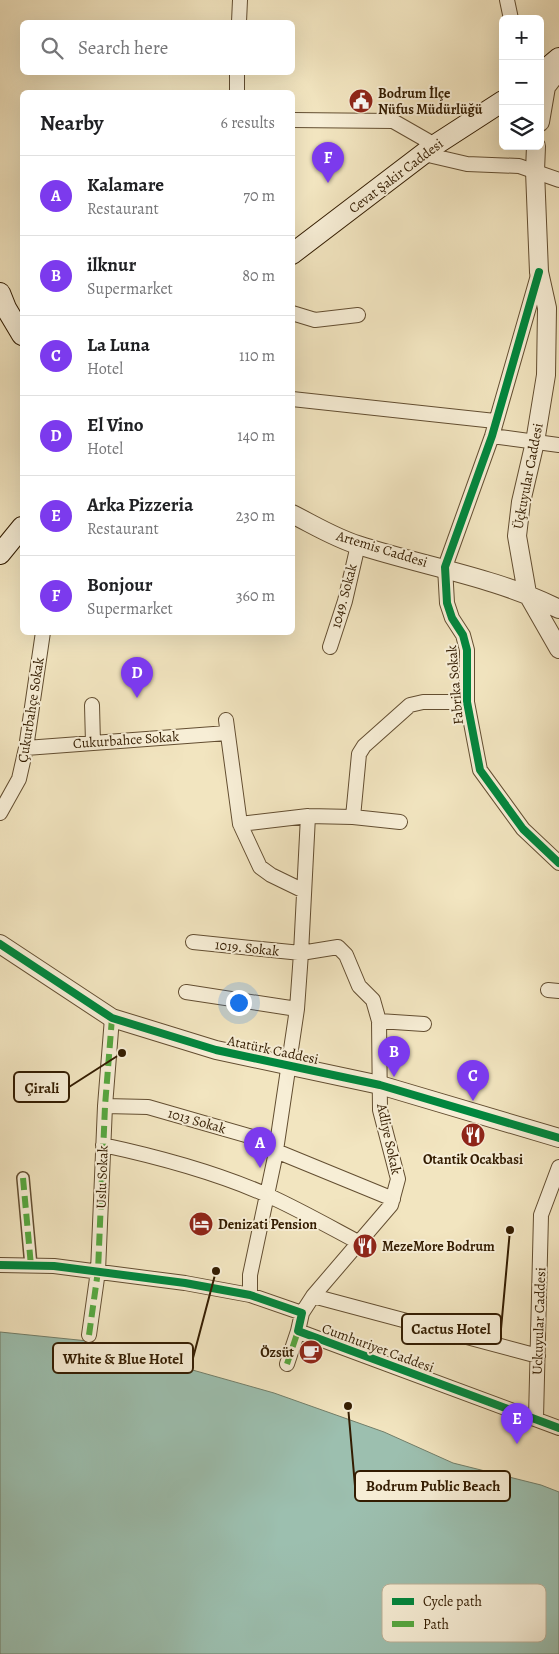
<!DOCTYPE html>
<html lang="en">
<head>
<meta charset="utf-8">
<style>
  :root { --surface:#fff; --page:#f2f2f2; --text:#202124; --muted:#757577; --line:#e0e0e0; --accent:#7c3aed }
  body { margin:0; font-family:Alegreya,serif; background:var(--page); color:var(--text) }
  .controls { position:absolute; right:15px; top:15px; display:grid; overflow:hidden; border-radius:8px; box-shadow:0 5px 20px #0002 }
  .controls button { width:45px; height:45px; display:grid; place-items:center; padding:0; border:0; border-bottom:1px solid var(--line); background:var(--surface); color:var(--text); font:25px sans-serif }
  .you { position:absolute; left:238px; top:1002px; width:18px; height:18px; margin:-12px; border:4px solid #fff; border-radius:50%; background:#1a73e8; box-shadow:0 0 0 8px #1a73e833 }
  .badge { display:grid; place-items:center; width:32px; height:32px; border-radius:50%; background:var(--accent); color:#fff; font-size:16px; font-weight:700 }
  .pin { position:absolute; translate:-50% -41px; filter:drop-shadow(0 1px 2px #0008) }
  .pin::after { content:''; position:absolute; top:26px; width:18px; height:15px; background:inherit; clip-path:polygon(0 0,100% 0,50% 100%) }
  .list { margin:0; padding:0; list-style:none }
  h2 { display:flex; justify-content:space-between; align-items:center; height:65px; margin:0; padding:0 20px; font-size:21px }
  h2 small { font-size:16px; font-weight:400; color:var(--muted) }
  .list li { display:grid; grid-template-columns:32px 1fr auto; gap:15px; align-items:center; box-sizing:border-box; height:80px; padding:0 20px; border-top:1px solid var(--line) }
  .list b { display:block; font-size:19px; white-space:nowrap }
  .list p { margin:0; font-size:16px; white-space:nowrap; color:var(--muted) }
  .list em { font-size:16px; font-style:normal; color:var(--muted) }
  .icon { flex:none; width:28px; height:28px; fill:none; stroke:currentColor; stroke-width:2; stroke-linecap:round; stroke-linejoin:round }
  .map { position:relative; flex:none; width:559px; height:1654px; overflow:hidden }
  .search { position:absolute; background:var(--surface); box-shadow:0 5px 20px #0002; left:20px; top:20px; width:275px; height:55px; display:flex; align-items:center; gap:12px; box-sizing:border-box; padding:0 18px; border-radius:8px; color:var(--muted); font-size:19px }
  .panel { position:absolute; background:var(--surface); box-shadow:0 5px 20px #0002; left:20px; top:90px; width:275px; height:545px; border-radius:8px }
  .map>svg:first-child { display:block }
</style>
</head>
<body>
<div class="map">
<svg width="559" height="1654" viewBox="0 0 559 1654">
  <rect width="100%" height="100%" fill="#f2e5c0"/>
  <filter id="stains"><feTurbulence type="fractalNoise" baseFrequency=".004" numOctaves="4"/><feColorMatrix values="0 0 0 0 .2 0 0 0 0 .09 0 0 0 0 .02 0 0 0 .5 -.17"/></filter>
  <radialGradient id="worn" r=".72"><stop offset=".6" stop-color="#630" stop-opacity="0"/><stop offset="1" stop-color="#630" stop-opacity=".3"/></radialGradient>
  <path fill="#9cbfaf" stroke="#727e69" d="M0,1332L88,1341L150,1358L274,1393L384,1432L453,1463L541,1485L559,1492V1654H0Z"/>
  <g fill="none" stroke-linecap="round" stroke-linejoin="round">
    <defs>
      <path id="pedestrian" d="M23,1178L31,1266"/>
      <path id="minor" d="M507,0L511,19
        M239,22L240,0
        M237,92V72
        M292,120L393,121L435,145
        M424,154L467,164L519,166L559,180
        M539,272L492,436L445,567L447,603L452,618L463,635L467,650V702L480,770L523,829L559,863
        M292,313L315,320L358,315
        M292,399L495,421
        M492,436L559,445
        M330,647L345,601L358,545
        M92,705L93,743
        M226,720L240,824L260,867L271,875L304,891
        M26,748L227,733
        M0,813L19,779L26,748L43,632
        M353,817L359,754L364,746L410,705L423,702H467
        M240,824L308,816L353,817L400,822
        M193,942L301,953L297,1009L275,1157L250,1275V1295
        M548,990L559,991
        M186,992L297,1009
        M379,1021L424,1024
        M105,1106L148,1107L270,1142L276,1151L393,1199
        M103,1145C159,1157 215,1172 267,1195C298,1209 328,1226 358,1242
        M0,1265L54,1266L185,1283L250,1295L302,1313L298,1331L559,1428
        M313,1296L538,1356
        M302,1313L313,1296L391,1205L398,1179L380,1110L379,1021L373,1000L359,986L346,955L338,947L301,953L308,816
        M89,1335L98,1271L105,1106L112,1018
        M287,1364L298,1331
        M536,1418L541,1215L559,1167"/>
      <path id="tertiary" d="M540,122L546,87L559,70
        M536,146L535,171L539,272L547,308L546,375L535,442L521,502L517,536L527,593L559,649
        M292,514C314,525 335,538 358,545C426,567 495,577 559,609
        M0,944L112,1018L216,1050L380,1085L559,1138"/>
      <path id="secondary" d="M540,74L559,58
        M292,254L435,145L503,101
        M0,293L6,308L22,335
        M0,554L22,527"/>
    </defs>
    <use href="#pedestrian" stroke="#634e31" stroke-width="14"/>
    <use href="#minor" stroke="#634e31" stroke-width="16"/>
    <use href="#tertiary" stroke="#634e31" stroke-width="20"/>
    <use href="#secondary" stroke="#331c01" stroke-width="22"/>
    <use href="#pedestrian" stroke="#f7eed6" stroke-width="11"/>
    <use href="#minor" stroke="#f7eed6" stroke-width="14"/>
    <use href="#tertiary" stroke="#f7eed6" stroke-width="18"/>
    <use href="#secondary" stroke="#f7eed6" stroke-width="20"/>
    <path stroke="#54a940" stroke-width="6" stroke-dasharray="12 6" stroke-linecap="butt" d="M23,1178L31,1266
      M89,1335L98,1271L105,1106L112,1018
      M287,1364L298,1331"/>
    <defs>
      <path id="cycleway" d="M539,272L492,436L445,567L447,603L452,618L463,635L467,650V702L480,770L523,829L559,863
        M0,944L112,1018L216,1050L380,1085L559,1138
        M0,1265L54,1266L185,1283L250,1295L302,1313L298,1331L559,1428"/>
    </defs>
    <use href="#cycleway" stroke="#f7eed6" stroke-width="11"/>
    <use href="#cycleway" stroke="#00873e" stroke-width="8"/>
  </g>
  <defs>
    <symbol id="civic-disc" viewBox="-11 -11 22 22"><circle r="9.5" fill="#8f2418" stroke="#f7eed6"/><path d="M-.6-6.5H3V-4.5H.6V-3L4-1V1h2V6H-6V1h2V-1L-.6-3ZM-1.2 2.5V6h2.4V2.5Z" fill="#fff"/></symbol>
    <symbol id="restaurant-disc" viewBox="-11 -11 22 22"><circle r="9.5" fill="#8f2418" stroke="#f7eed6"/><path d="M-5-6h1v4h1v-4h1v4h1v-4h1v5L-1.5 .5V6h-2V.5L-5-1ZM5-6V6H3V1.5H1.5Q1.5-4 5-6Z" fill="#fff"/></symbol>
    <symbol id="hotel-disc" viewBox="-11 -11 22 22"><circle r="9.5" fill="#8f2418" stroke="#f7eed6"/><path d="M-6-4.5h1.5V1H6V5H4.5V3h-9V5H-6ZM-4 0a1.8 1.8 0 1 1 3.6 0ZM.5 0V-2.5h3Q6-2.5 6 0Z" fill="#fff"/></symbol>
    <symbol id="cafe-disc" viewBox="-11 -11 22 22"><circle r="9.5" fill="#8f2418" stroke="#f7eed6"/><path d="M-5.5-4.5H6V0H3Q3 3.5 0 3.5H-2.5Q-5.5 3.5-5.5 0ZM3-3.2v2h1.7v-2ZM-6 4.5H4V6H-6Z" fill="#fff"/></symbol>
  </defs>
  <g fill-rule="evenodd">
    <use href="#civic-disc" x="347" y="87" width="28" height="28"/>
    <use href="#restaurant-disc" x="459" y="1121" width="28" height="28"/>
    <use href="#hotel-disc" x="187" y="1210" width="28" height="28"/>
    <use href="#restaurant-disc" x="351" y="1232" width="28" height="28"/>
    <use href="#cafe-disc" x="297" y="1338" width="28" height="28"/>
  </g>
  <g text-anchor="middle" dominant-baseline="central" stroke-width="4" stroke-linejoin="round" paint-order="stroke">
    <g font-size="14" font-weight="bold" fill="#331c01" stroke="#f7eed6" text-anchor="start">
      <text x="378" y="93">Bodrum İlçe<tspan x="378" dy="16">Nüfus Müdürlüğü</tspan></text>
      <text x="473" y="1159" text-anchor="middle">Otantik Ocakbasi</text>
      <text x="218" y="1224">Denizati Pension</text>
      <text x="382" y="1246">MezeMore Bodrum</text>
      <text x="294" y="1352" text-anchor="end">Özsüt</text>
    </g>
    <g font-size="14" fill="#331c01" stroke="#f7eed6">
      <text transform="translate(396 176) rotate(-37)">Cevat Şakir Caddesi</text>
      <text transform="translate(528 476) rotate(-79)">Üçkuyular Caddesi</text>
      <text transform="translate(382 549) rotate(17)">Artemis Caddesi</text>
      <text transform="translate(344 596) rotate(-75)">1049. Sokak</text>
      <text transform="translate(455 685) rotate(-95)">Fabrika Sokak</text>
      <text transform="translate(31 710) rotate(-81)">Çukurbahçe Sokak</text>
      <text transform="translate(126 740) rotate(-4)">Cukurbahce Sokak</text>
      <text transform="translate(247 948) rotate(6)">1019. Sokak</text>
      <text transform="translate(273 1050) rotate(12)">Atatürk Caddesi</text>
      <text transform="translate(197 1121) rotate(16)">1013 Sokak</text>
      <text transform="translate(389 1139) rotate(78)">Adliye Sokak</text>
      <text transform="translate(102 1177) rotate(-88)">Uslu Sokak</text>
      <text transform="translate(539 1321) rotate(-88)">Uckuyular Caddesi</text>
      <text transform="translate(378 1348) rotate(20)">Cumhuriyet Caddesi</text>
    </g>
  </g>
  <rect x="382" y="1584" width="164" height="58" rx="8" fill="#f7eed6" stroke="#bcaf96" stroke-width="1"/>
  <rect x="392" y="1598" width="22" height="7" fill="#00873e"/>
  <rect x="392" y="1621" width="22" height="6" fill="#54a940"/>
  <g font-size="14" fill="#331c01">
    <text x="423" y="1606">Cycle path</text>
    <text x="423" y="1629">Path</text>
  </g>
  <path fill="none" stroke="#331c01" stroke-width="2" d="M122 1053L69 1087M510 1230L501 1329M216 1271L193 1358M348 1406L355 1486"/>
  <g fill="#331c01" stroke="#f7eed6" stroke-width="2">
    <circle cx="122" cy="1053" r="5"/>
    <circle cx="510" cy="1230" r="5"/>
    <circle cx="216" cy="1271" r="5"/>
    <circle cx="348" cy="1406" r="5"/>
  </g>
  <g fill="#f7eed6" stroke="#331c01" stroke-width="2">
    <rect x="14" y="1072" width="55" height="30" rx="5"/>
    <rect x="402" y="1314" width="99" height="30" rx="5"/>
    <rect x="53" y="1343" width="140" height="30" rx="5"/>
    <rect x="355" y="1471" width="155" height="30" rx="5"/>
  </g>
  <g font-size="15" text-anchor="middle" font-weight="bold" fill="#331c01">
    <text x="42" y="1093">Çirali</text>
    <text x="451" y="1334">Cactus Hotel</text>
    <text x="123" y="1364">White &amp; Blue Hotel</text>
    <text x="433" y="1491">Bodrum Public Beach</text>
  </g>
  <rect width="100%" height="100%" filter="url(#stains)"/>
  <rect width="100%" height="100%" fill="url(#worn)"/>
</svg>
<div class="controls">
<button>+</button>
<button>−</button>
<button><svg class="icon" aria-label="layers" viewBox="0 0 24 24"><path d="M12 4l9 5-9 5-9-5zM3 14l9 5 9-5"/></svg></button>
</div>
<div class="you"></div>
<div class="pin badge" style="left:260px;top:1168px">A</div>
<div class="pin badge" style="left:394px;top:1077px">B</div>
<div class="pin badge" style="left:473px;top:1101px">C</div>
<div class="pin badge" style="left:137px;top:698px">D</div>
<div class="pin badge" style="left:517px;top:1444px">E</div>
<div class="pin badge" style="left:328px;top:183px">F</div>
<div class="search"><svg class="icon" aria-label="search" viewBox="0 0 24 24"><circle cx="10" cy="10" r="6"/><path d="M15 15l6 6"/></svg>Search here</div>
<section class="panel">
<h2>Nearby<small>6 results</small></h2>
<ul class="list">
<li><span class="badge">A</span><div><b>Kalamare</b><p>Restaurant</p></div><em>70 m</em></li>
<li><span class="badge">B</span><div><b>ilknur</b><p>Supermarket</p></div><em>80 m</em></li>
<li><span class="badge">C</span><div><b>La Luna</b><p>Hotel</p></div><em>110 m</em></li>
<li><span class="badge">D</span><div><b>El Vino</b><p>Hotel</p></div><em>140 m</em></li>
<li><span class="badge">E</span><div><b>Arka Pizzeria</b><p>Restaurant</p></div><em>230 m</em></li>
<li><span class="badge">F</span><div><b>Bonjour</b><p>Supermarket</p></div><em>360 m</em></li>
</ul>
</section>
</div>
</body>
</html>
